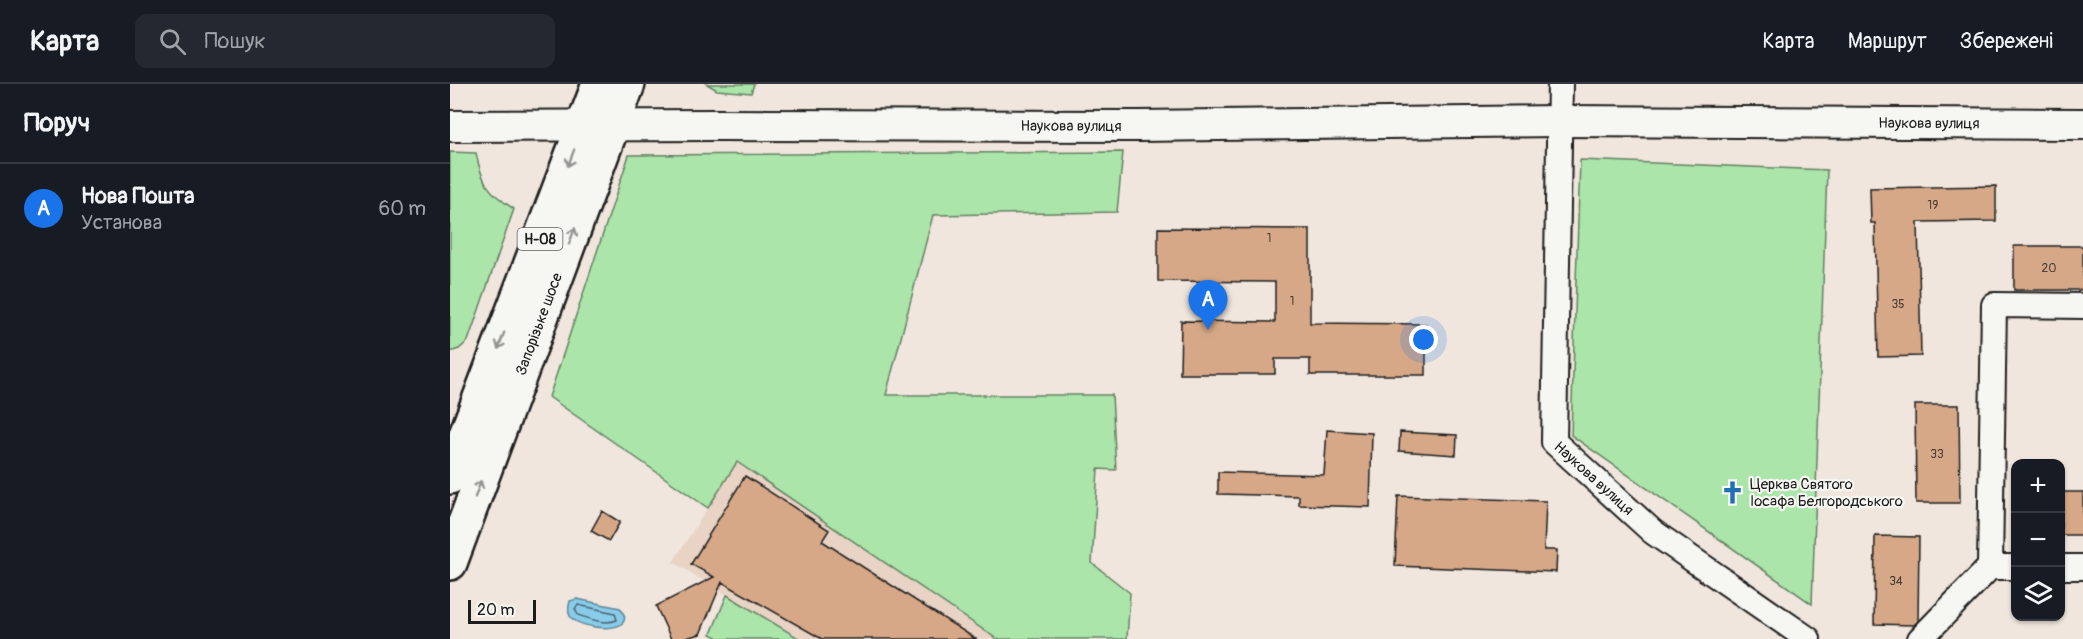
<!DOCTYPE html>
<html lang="uk">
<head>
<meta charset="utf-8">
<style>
  :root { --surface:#171b24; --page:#242831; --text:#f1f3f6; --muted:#9ea1a6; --line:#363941; --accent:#1a73e8 }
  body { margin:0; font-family:Pangolin,sans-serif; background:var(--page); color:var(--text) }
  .controls { position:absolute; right:18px; bottom:18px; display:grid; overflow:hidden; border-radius:12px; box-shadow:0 2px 4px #0004 }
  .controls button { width:54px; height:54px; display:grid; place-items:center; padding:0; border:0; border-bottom:2px solid var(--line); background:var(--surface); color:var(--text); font:30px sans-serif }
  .scale { position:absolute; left:18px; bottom:15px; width:68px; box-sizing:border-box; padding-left:6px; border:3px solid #1c1c1c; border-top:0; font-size:16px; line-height:21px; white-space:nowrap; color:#1c1c1c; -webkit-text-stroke:4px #f6f6f2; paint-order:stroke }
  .you { position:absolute; left:974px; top:256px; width:21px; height:21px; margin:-15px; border:4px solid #fff; border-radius:50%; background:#1a73e8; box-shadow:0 0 0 9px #1a73e833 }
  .badge { display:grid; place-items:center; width:39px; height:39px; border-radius:50%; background:var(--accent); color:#fff; font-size:20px; font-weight:700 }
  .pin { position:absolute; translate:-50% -50px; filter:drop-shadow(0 2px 3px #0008) }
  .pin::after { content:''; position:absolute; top:32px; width:21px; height:18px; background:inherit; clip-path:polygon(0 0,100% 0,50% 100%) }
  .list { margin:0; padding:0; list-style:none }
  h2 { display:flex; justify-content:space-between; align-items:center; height:78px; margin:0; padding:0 24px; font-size:26px }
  h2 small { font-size:20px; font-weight:400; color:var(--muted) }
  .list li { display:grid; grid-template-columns:39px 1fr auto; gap:18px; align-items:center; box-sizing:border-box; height:90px; padding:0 24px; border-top:2px solid var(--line) }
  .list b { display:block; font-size:22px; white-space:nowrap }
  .list p { margin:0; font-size:20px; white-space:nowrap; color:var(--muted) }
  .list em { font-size:20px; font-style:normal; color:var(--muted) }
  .icon { flex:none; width:33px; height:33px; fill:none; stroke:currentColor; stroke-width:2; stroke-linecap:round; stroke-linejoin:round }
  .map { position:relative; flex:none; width:1633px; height:555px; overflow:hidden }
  header { display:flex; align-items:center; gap:36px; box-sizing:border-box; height:84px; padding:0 30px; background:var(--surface); border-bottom:2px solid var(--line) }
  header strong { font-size:28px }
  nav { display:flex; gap:33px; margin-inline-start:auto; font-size:21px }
  .search { width:420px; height:54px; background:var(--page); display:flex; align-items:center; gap:15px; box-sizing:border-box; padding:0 21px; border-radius:12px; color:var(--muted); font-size:22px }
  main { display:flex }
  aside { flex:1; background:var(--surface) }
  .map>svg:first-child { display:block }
</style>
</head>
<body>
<header>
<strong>Карта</strong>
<div class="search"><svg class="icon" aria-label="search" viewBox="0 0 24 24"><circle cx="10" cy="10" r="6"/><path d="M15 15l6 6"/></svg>Пошук</div>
<nav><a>Карта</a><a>Маршрут</a><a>Збережені</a></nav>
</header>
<main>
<aside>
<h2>Поруч<small></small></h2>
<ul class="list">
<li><span class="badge">A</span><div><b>Нова Пошта</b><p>Установа</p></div><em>60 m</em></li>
</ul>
</aside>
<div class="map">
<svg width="1633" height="555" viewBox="0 0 1633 555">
  <rect width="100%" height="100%" fill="#f0e6dd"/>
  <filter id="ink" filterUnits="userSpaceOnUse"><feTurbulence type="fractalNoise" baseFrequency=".0167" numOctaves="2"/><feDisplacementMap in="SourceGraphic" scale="12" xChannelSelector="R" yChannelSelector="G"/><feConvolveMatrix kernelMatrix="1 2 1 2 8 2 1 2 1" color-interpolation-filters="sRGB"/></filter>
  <g filter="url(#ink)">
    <path fill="#e8d3c4" d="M287,378L547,555H350L223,478Z"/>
    <path fill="#abe5aa" stroke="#648063" stroke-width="1.5" d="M257,0H304L301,9L267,6Z
      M0,68L26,69C32,99 38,108 64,125L18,257L9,265L0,268Z
      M673,68L667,128L483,131L436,311H662L666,386L648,385L642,479L680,509L677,555H547L287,378L258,424L99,313L179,71Z
      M1130,76L1377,86L1362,520L1121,351Z
      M277,511L350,555H271L261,550Z"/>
    <path fill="#89ccea" stroke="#5d8698" stroke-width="1.5" d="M127,515L170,524C192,552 127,546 120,532C117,527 119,522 120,517Z"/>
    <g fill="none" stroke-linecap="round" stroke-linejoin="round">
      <path stroke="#48626e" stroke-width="1.5" d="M128,521L165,529L167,536C155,541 140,535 128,531L125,525Z"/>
    </g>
    <path fill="#d6a888" stroke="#1c1c1c" stroke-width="1.5" d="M1546,102V137L1468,138L1471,272L1428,273L1425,139H1421L1420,104Z
      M708,144L860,145V239L976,240V291H860V275H825V290H730L731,237L825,238V198L708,197Z
      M1564,162H1633V206H1564Z
      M1465,321H1509L1510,419H1466Z
      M877,346L922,349L920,423L849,421V412L768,410V388L874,391Z
      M950,348L1007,351L1006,371L949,367Z
      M295,392L379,446L372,457L526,555H372L272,498L250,550L232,555H221L206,522L264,493L241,480Z
      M1611,408H1633V451H1611Z
      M948,412L1096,417L1094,466H1107L1106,488L945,482Z
      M152,427L170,438L159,457L141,447Z
      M1425,452L1469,453L1468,537L1464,541L1424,540Z"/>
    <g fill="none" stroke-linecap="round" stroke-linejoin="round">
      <defs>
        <g id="minor">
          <path id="s1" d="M1110,0L1104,358L1203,448L1358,555"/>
          <path d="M1540,483L1544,221L1633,222"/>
          <path d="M1610,483H1633"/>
          <path d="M1470,555L1540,483H1566"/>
        </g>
        <g id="tertiary">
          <path id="s2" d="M0,42L268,41L688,42L1109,37L1633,40"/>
        </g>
        <g id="primary">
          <path d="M0,393L149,0"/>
          <path id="s3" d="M0,479L178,0"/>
        </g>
      </defs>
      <use href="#minor" stroke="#1c1c1c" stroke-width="28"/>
      <use href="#tertiary" stroke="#1c1c1c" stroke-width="34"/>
      <use href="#primary" stroke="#1c1c1c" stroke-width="38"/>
      <use href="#minor" stroke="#f6f6f2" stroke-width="24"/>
      <use href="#tertiary" stroke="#f6f6f2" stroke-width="30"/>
      <use href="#primary" stroke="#f6f6f2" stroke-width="33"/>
    </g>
    <defs><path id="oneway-shaft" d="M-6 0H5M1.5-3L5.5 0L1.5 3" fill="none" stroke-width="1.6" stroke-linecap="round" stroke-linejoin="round" transform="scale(1.5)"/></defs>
    <g stroke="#949492">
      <use href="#oneway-shaft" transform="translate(121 74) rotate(111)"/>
      <use href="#oneway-shaft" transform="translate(122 152) rotate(-70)"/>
      <use href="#oneway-shaft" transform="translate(51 257) rotate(111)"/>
      <use href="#oneway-shaft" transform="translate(28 405) rotate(-70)"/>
    </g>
  </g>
  <defs>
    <symbol id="church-bare" viewBox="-9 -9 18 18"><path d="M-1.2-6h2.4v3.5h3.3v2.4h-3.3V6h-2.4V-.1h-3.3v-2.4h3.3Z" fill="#1f6fb2" stroke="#f6f6f2" stroke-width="2.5" paint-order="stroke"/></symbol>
  </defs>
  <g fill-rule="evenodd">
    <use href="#church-bare" x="1266" y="392" width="33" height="33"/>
  </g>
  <g text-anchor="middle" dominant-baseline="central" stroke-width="4.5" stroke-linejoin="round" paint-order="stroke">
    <g font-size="12" fill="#4a3f37">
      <text x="1483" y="121">19</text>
      <text x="819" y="154">1</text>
      <text x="1599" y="184">20</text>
      <text x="842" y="217">1</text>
      <text x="1448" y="220">35</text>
      <text x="1487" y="370">33</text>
      <text x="1446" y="497">34</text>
    </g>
    <rect fill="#f6f6f2" stroke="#5d5d5c" stroke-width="1.5" x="67.5" y="144" width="45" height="22" rx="4.5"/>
    <g font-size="14" font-weight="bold" fill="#1c1c1c">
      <text x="90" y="155">Н-08</text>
    </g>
    <g font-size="15" fill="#1c1c1c" stroke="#f6f6f2">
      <text stroke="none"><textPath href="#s2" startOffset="1479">Наукова вулиця</textPath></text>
      <text stroke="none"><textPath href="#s2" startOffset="621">Наукова вулиця</textPath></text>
      <text stroke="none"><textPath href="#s3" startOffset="255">Запорізьке шосе</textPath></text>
      <text stroke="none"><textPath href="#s1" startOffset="412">Наукова вулиця</textPath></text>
    </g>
    <g font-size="15" fill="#1c1c1c" stroke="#f6f6f2" text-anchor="start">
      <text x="1300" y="400">Церква Святого<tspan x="1300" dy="17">Іосафа Белгородського</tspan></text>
    </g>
  </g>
</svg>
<div class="controls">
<button>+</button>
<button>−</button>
<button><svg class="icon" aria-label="layers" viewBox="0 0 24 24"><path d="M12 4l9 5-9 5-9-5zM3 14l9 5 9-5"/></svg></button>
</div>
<div class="scale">20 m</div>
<div class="you"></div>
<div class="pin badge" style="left:758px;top:246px">A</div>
</div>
</main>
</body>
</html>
